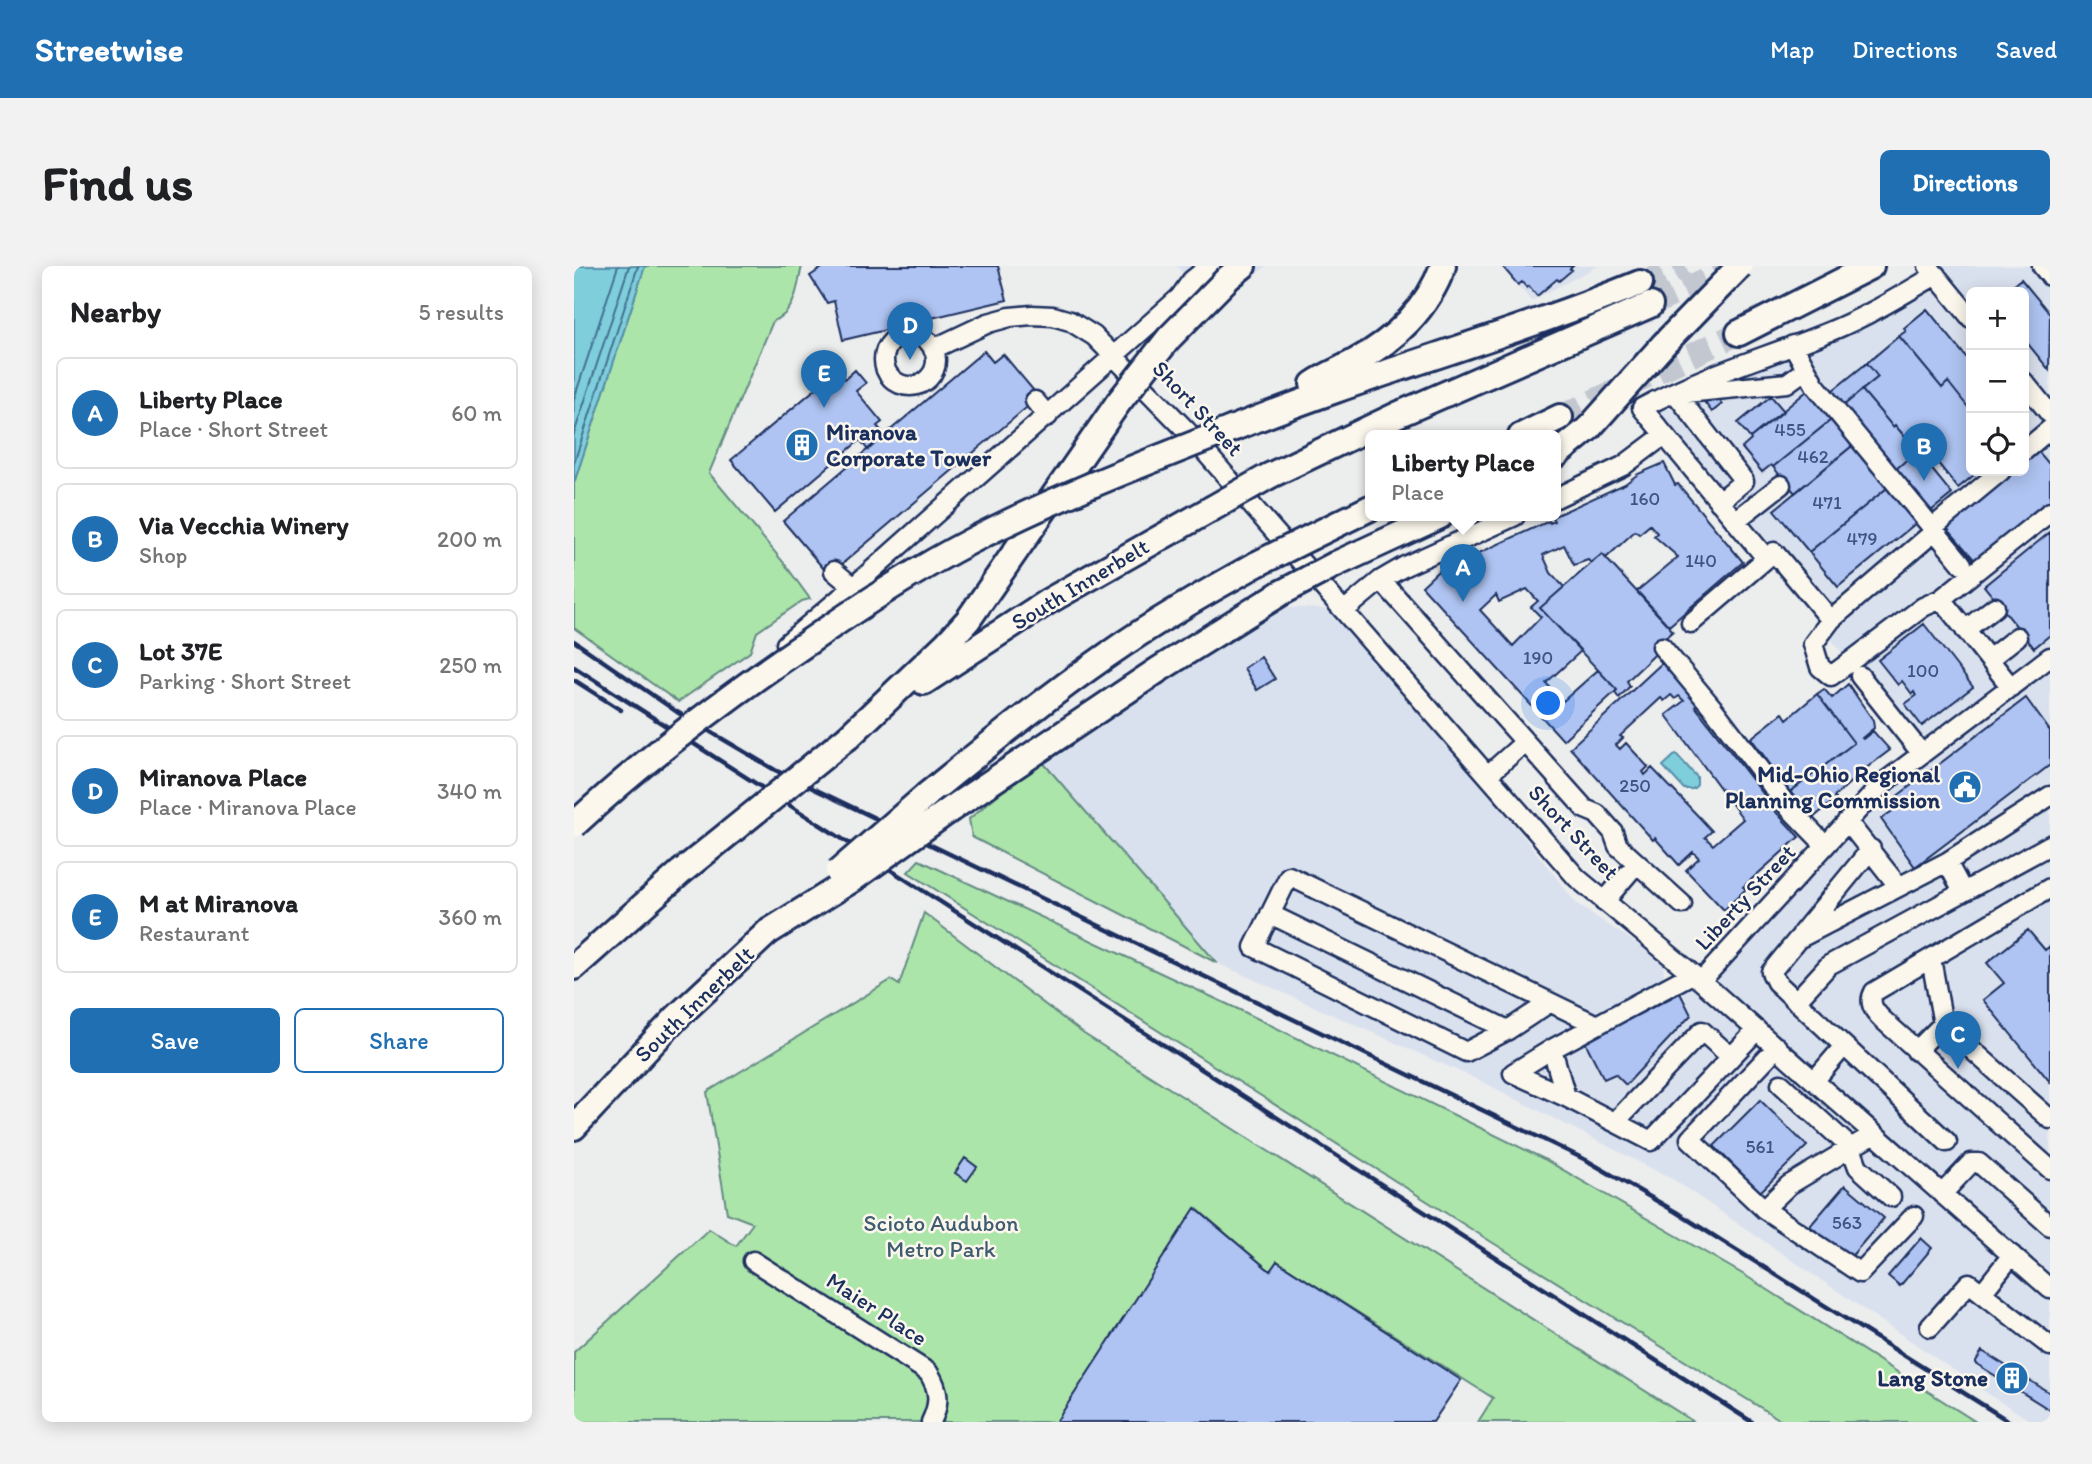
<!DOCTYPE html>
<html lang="en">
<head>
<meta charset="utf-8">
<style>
  :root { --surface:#fff; --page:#f2f2f2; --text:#202124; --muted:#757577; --line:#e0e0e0; --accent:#1f6fb2 }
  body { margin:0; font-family:Itim,sans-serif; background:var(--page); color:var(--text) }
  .controls { position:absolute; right:21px; top:21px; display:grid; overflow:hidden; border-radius:10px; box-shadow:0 4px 18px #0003 }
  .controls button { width:63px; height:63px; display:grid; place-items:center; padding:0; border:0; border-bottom:2px solid var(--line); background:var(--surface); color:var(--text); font:35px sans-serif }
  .you { position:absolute; left:975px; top:438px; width:24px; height:24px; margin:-18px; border:5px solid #fff; border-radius:50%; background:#1a73e8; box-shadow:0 0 0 10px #1a73e833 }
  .badge { display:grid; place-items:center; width:46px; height:46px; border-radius:50%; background:var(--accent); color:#fff; font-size:23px; font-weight:700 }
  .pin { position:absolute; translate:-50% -58px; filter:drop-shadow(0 2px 4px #0008) }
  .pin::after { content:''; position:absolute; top:37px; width:24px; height:21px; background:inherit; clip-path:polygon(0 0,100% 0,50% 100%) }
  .popup { position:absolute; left:791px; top:164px; width:196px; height:91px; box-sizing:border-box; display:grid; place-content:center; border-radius:10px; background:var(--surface); filter:drop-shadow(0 2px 5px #0005); font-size:23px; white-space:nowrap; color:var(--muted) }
  .popup b { font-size:26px; color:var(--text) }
  .popup::after { content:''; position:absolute; left:50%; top:100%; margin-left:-14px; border:14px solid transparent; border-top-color:var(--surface) }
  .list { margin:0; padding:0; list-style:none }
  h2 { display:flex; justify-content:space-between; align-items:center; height:91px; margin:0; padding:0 28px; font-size:30px }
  h2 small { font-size:23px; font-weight:400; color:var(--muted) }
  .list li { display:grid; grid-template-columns:46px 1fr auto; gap:21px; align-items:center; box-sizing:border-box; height:112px; margin:0 14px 14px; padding:0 14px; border:2px solid var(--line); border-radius:10px }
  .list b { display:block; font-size:26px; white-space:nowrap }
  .list p { margin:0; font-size:23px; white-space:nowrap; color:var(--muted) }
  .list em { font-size:23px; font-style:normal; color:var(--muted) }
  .actions { display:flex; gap:14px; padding:21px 28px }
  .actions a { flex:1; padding:16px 0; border:2px solid var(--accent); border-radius:10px; text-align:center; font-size:24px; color:var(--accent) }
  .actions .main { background:var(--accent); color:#fff }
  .icon { flex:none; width:38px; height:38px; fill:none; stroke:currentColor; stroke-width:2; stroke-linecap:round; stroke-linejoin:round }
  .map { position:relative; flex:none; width:1476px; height:1156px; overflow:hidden; border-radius:10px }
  header { display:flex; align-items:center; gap:42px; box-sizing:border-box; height:98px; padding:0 35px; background:var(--accent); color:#fff }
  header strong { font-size:33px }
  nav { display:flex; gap:38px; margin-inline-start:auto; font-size:24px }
  .intro { display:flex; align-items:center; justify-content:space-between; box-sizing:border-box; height:168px; padding:0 42px }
  h1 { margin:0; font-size:49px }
  .button { padding:18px 32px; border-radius:10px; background:var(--accent); color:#fff; font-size:24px; font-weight:700 }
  main { display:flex; gap:42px; padding:0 42px }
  aside { flex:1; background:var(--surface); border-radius:10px; box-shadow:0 4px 18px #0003 }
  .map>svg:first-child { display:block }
</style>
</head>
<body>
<header>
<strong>Streetwise</strong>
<nav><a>Map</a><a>Directions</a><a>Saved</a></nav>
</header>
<div class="intro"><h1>Find us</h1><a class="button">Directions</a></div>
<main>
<aside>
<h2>Nearby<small>5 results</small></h2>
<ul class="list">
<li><span class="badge">A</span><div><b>Liberty Place</b><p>Place · Short Street</p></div><em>60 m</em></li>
<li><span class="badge">B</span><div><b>Via Vecchia Winery</b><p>Shop</p></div><em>200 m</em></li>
<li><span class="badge">C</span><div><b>Lot 37E</b><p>Parking · Short Street</p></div><em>250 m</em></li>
<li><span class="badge">D</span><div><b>Miranova Place</b><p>Place · Miranova Place</p></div><em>340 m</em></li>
<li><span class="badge">E</span><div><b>M at Miranova</b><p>Restaurant</p></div><em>360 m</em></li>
</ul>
<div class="actions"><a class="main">Save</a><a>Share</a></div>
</aside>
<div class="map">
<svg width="1476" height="1156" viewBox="0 0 1476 1156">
  <rect width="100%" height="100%" fill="#eceded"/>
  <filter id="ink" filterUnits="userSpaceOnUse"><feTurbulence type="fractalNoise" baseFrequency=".0143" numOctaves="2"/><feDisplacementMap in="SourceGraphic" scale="14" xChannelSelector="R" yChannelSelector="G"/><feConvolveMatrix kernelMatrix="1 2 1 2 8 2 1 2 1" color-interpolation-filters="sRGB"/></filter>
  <g filter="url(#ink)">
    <path fill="#dae1ee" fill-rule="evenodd" d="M603,0H692L639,45Z
      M928,0H1024L957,35Z
      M1352,0H1476V1156H1459L1422,1133L1100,914L911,817L643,697L466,493L706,341L771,344L1003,638L1089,695L1090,712L1151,691L1346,482L1064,137L1086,124L1276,46ZM1397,26H1450V205H1397Z"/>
    <path fill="#ace5a9" stroke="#648a84" stroke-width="2" d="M71,0H228C223,21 222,47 199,55L135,207L210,297L236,333L228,335L183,366L176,386L104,436L0,362V217Z
      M466,493L643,697L398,571L395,553Z
      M345,594L668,745L970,893L1172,1010L1402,1156H1210L916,975L334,606Z
      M350,647L510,768L1120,1156H904L919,1132L703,995L696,1005L622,942L488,1156H0V1086L135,963L162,980L179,957L153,947L133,826L317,714L325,719Z"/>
    <path fill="#7fcedc" stroke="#578eaa" stroke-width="2" d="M0,0H71L0,217Z
      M1102,488L1123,511V519L1119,523H1110L1089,500Z"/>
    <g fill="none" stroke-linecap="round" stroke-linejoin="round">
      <path stroke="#436f90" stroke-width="2" d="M0,133L44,0
        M0,168L55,0
        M0,197L64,0"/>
    </g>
    <path fill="#afc4f2" stroke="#1b2f5e" stroke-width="2" fill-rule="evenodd" d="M251,0H424L433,34L349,54L352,70L319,78L316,63L269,74L260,35L253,37L236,10Z
      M928,0H999L996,3L998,4L985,15L983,13L963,30L955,20L953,22L948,16L944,19Z
      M1447,13L1476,48L1475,104L1450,73V26H1430Z
      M1353,43L1397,97V145L1374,116L1368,122L1325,70L1332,65L1330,62Z
      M1325,70L1368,122L1374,116L1397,145V205H1405L1384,222L1342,170L1335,176L1321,159L1319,161L1288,124L1304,111L1293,97Z
      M410,85L419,96L429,88L465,131L255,309L209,255Z
      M1293,97L1304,111L1269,140L1258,125Z
      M264,104L271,113L281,104L292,117L282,125L308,156L303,160L311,169L294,184L286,174L201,246L157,194Z
      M1288,124L1319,161L1321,159L1343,185L1322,203L1269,140Z
      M1233,125L1257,154L1199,201L1197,199L1188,206L1168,182L1177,174L1176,172Z
      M1141,129L1148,138L1138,146L1131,137Z
      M1197,130L1210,145L1176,172L1164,157Z
      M1257,154L1278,180L1221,227L1199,201Z
      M1278,180L1313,222L1235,286L1200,244Z
      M1343,185L1378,228L1357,245L1322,203Z
      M1464,185L1476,199V239L1404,298L1372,261L1440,205H1450V197Z
      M1090,197L1101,219L1104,218L1169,296L1095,360L1063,325L1104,291L1080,270L1083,267L1076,259L1065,268L1061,265L1032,292L1028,288L1017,297L1014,294L1000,299L990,279L969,289L977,307L990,321L966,342L1007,385L972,417L989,435L1024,404L1043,424L989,474L848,320L864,305L867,307L874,304L872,302L975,255L976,257L980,255L978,251L1051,218L1064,208ZM953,323L964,335L957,341L967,351L939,380L906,344L922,329L925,336Z
      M1313,222L1342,257L1264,321L1235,286Z
      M1476,266V369L1460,382L1410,320Z
      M1028,288L1099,365L1091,372L1094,376L1053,415L1056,420L1045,432L1041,427L1043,424L966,342Z
      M1350,358L1399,421L1348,460L1331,438L1342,430L1340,426L1338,428L1328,415L1324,419L1304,394Z
      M687,391L701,413L683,424L670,402Z
      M1088,397L1125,439L1121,440L1190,529L1188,531L1225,571L1169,621L1172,623L1150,644L1112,604L1125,592L1119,586L1105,599L1081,572L1079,574L996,482ZM1097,429L1101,433L1105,430L1110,435L1092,449L1169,553L1139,579L1131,571L1138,565L1126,552L1078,502L1071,509L1069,506L1074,501L1052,477L1046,483L1042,479L1049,472L1046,470L1087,432L1090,435Z
      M1274,418L1299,454L1300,462L1288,472L1289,473L1299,465L1316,484L1291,503L1260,531L1262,533L1239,552L1216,526L1280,477L1243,428L1250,423L1258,432Z
      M1243,428L1280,477L1216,526L1177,472L1209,447L1213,453Z
      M1452,432L1476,465V499L1341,601L1307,553L1321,543L1318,534Z
      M1454,664L1471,684L1476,680V816L1409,734L1430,717L1413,697Z
      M1106,727L1117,749L1052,819L1041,808L1030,813L1011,776Z
      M1186,834L1233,880L1186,926L1140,880Z
      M391,892L403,901L393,915L381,907Z
      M1271,919L1310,952L1275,993L1236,960Z
      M621,942L696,1005L703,995L887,1114L859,1156H482Z
      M1347,972L1358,982L1326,1020L1314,1010Z
      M1408,1085L1476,1127V1144L1401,1097Z"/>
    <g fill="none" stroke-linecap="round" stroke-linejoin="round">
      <path stroke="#c2c7d0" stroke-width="24" stroke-dasharray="24 12" stroke-linecap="butt" d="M1066,17L1112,0
        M1076,39L1162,0
        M986,151L1165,67"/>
      <defs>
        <path id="minor" d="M1354,0L1397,52
          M1468,0L1476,10
          M310 94a26 26 0 1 1 52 0a26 26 0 1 1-52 0Z
          M1219,79L1241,119L1388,298
          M359,83L414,57L436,51L458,49L479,50L496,55L520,70L612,164L1003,612L1127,715L1476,1023
          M1450,116L1476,148
          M461,135L474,150
          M1450,185L1476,163
          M982,232L1049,200L1089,170
          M1145,236L1170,215L1105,132L1112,127L1213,117L1231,104
          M1161,255L1207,219
          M1358,262L1427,205
          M1192,292L1068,142C1128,109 1194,91 1257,65C1294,50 1328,29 1362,9
          M260,305L279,321
          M807,314L1011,543L1023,548L1039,566L1044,580L1108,638
          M771,344L807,314L831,300L941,250
          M1257,354L1239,378L1246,401L1257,410L1349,341L1367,333
          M1117,357L1200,286L1257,354L1361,265
          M1391,364L1421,341
          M212,378L279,321L606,31L618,14L636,0
          M1088,381L1138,441L1215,542L1251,579
          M1415,393L1443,371
          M1286,410L1348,488
          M1437,421L1367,333L1476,246
          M915,508L951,476
          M1273,555L1325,621
          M1373,596L1389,626
          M1476,622L1300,726C1294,737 1300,745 1308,753L1476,903
          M1030,636L1063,597
          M696,648L934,764L975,737
          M1228,667L1297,583
          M1118,708L978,783L992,831L1077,875L1183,764
          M1127,715L1308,518L1476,391
          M1222,735L1255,699L1476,579
          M1369,758L1476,853
          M934,764L892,786L680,681L715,610L1023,759
          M1203,781L1116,873L1190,943L1286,1007L1340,950
          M978,783L939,807L992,831
          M1342,785L1369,758L1357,693
          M1240,815L1270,780
          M1207,818L1277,882L1284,901L1317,931
          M1042,855L1128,765L1157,791
          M1373,876L1202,716L1197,706L1224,673L1373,596L1476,530
          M1368,928L1397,897H1405L1476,960
          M1190,943L1215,919L1300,868
          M179,995L354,1106C366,1124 366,1137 357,1156
          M1408,1027L1438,989
          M1356,1061L1395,1017L1476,1080"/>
        <path id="highway" d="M654,12L669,0
          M1165,67L1297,0
          M739,118C752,109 768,103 782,95C821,74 854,42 869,0
          M660,162C794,108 933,71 1066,17
          M947,170L986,151
          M982,189L1015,162
          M695,210L823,149L1076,39
          M737,271L796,242
          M762,298L866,250
          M350,416L473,336L637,243
          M274,471L372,378L394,354L544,137
          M354,528C412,481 470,433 532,390C580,356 631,327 683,298
          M377,543L584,404L707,327
          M0,701L107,606
          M0,861L103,751L194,666"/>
      </defs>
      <use href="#minor" stroke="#1b2f5e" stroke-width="23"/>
      <use href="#highway" stroke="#1b2f5e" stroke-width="30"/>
      <use href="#minor" stroke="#fbf7ec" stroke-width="18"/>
      <use href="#highway" stroke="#fbf7ec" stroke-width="24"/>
      <path stroke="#1b2f5e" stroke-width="4.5" d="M0,375L103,446L201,504L1012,894L1102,946L1436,1156
        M0,401L1178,1156
        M0,414L47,444"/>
      <defs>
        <path id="highway-bridge" d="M544,137L595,72L654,12
          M1015,162L1090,78L1166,0
          M637,243L695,210
          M683,298L737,271
          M707,327L762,298
          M0,559C72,492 149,434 230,379C283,342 339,305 397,275C482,231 571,197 660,162
          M107,606L274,471
          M264,606L354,528
          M194,666L279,613L377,543"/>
      </defs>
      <use href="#highway-bridge" stroke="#1b2f5e" stroke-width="30" stroke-linecap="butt"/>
      <use href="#highway-bridge" stroke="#fbf7ec" stroke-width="24"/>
    </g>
  </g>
  <defs>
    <symbol id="building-disc" viewBox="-11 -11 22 22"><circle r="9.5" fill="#1f6fb2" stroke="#fbf7ec"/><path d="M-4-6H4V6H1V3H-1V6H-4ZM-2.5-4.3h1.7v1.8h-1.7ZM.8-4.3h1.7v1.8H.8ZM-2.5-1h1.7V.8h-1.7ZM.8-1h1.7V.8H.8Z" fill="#fff"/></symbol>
    <symbol id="civic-disc" viewBox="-11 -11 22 22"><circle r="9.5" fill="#1f6fb2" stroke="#fbf7ec"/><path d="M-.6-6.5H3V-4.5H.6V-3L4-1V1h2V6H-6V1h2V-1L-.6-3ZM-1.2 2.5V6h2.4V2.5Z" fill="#fff"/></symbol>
  </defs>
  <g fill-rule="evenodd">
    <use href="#building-disc" x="209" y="160" width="38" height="38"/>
    <use href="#civic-disc" x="1372" y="502" width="38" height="38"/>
    <use href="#building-disc" x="1419" y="1093" width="38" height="38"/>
  </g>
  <g text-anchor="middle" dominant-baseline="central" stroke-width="5" stroke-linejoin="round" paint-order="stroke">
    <g font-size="19" fill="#405483">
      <text x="1216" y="163">455</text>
      <text x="1239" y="190">462</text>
      <text x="1071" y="232">160</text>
      <text x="1253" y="236">471</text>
      <text x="1288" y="272">479</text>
      <text x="1127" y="294">140</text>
      <text x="964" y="391">190</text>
      <text x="1349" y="404">100</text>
      <text x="1061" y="519">250</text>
      <text x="1186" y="880">561</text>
      <text x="1273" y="956">563</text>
    </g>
    <g font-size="23" fill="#1b2f5e" stroke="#fbf7ec">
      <text transform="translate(624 142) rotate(47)">Short Street</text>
      <text transform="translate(506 318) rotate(-31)">South Innerbelt</text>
      <text transform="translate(1000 566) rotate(47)">Short Street</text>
      <text transform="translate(1171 631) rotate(-47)">Liberty Street</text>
      <text transform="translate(120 738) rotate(-44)">South Innerbelt</text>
      <text transform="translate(303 1043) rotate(33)">Maier Place</text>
    </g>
    <g font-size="23" font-weight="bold" fill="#1b2f5e" stroke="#fbf7ec" text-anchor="end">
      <text x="252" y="166" text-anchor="start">Miranova<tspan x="252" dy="26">Corporate Tower</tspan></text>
      <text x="1366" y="508">Mid-Ohio Regional<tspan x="1366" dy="26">Planning Commission</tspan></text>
      <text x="1414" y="1112">Lang Stone</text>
    </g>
    <g font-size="23" fill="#3f5c71" stroke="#fbf7ec">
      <text x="367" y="957">Scioto Audubon<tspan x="367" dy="26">Metro Park</tspan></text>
    </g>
  </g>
</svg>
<div class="controls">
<button>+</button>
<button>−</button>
<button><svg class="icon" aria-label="locate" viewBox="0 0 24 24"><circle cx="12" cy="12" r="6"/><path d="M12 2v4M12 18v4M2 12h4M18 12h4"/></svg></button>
</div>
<div class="you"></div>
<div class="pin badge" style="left:889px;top:336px">A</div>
<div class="popup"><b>Liberty Place</b>Place</div>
<div class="pin badge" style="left:1350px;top:215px">B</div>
<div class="pin badge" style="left:1384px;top:803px">C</div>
<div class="pin badge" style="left:336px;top:94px">D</div>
<div class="pin badge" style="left:250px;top:142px">E</div>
</div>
</main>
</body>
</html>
